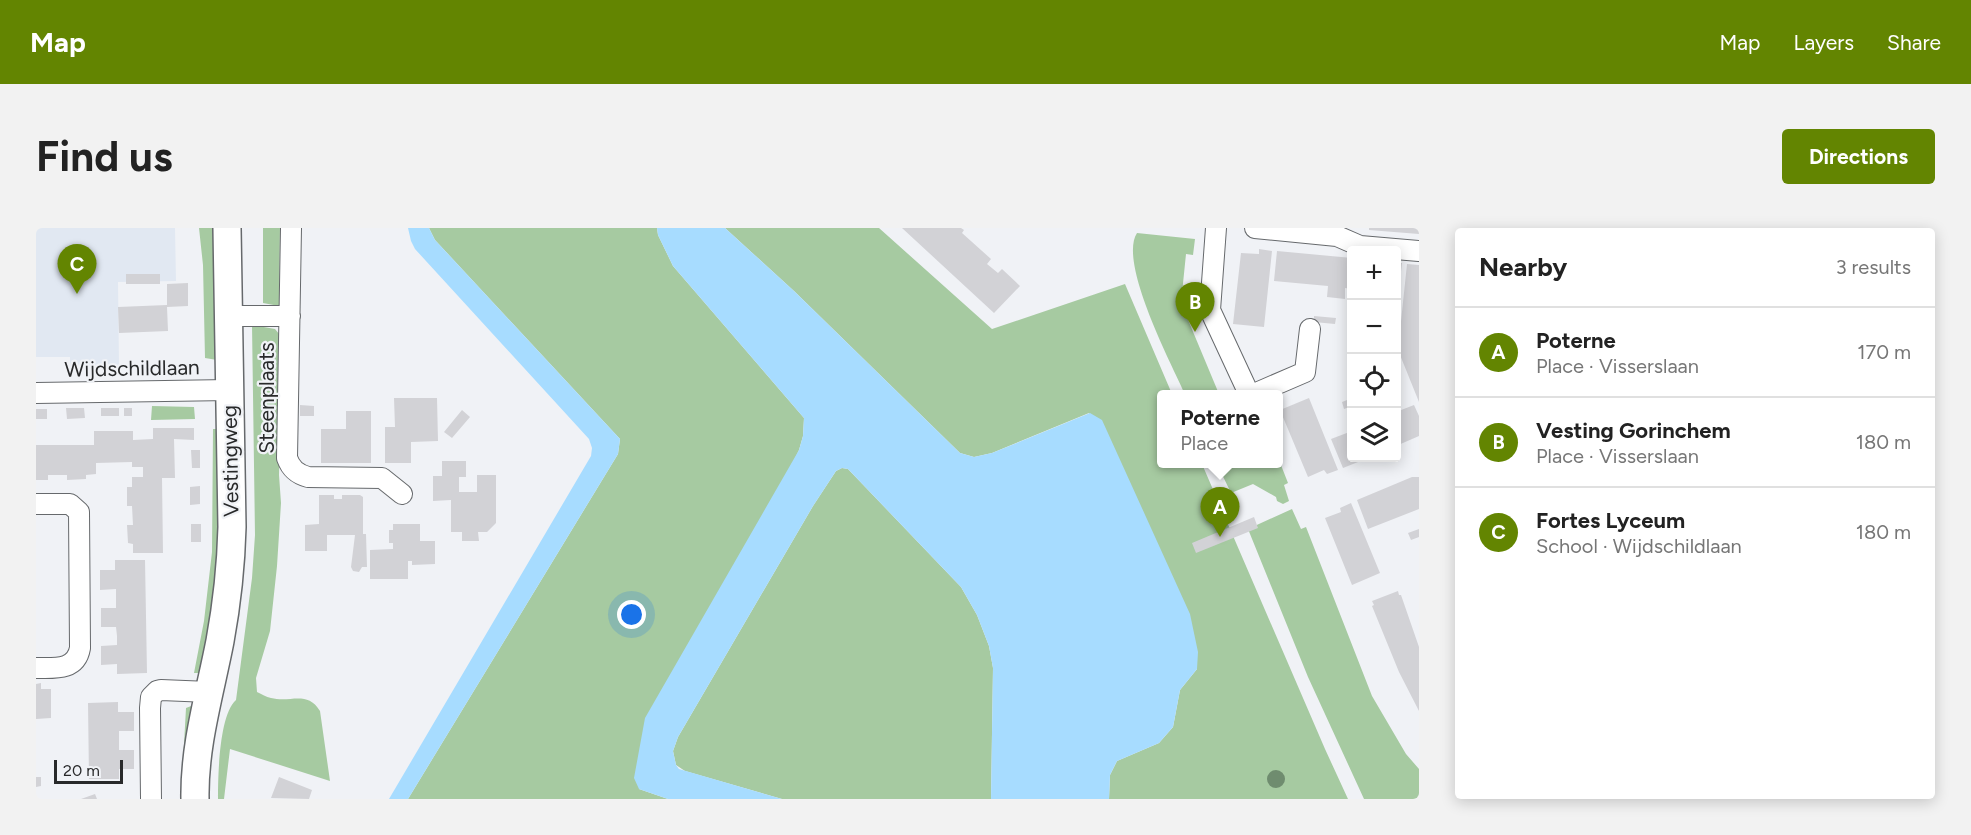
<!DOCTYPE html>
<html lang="en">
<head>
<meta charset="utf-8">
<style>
  :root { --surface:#fff; --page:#f2f2f2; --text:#222; --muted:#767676; --line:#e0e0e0; --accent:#638501 }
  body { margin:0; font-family:Figtree,sans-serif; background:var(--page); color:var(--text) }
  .controls { position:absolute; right:18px; top:18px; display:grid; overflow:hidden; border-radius:6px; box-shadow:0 3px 15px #0003 }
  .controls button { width:54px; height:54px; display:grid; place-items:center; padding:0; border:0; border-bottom:2px solid var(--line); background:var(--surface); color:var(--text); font:30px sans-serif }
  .scale { position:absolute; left:18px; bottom:15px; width:69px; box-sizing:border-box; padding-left:6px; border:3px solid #28292a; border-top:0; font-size:16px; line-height:21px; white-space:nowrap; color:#28292a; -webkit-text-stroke:4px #f0f2f6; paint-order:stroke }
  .you { position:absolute; left:596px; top:387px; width:21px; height:21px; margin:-15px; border:4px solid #fff; border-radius:50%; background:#1a73e8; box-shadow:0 0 0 9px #1a73e833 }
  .badge { display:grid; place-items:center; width:39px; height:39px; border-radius:50%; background:var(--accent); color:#fff; font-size:20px; font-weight:700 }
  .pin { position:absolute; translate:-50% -50px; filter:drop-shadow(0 2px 3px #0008) }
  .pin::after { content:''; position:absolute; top:32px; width:21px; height:18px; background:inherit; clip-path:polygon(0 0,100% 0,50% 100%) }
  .popup { position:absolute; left:1121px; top:162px; width:126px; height:78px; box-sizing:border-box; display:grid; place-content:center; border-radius:6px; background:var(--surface); filter:drop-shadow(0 2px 4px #0005); font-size:20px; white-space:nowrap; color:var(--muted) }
  .popup b { font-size:22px; color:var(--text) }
  .popup::after { content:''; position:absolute; left:50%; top:100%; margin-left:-12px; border:12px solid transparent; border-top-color:var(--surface) }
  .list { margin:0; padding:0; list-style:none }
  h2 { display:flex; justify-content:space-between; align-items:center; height:78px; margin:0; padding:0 24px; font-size:26px }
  h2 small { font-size:20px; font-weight:400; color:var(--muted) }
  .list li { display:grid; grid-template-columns:39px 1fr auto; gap:18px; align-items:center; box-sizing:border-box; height:90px; padding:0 24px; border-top:2px solid var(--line) }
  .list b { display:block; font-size:22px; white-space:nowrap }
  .list p { margin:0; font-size:20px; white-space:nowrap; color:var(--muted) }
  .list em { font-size:20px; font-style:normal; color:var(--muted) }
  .icon { flex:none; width:33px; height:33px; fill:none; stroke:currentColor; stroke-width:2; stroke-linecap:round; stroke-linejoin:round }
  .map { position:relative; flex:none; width:1383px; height:571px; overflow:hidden; border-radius:6px }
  header { display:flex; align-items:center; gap:36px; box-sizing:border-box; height:84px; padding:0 30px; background:var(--accent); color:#fff }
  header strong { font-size:28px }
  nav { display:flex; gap:33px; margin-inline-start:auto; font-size:21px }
  .intro { display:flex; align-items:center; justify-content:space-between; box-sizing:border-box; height:144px; padding:0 36px }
  h1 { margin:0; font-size:42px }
  .button { padding:15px 27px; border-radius:6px; background:var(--accent); color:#fff; font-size:21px; font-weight:700 }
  main { display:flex; gap:36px; padding:0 36px }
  aside { flex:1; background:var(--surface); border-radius:6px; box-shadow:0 3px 15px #0003 }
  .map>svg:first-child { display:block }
</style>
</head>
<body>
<header>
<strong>Map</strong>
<nav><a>Map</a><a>Layers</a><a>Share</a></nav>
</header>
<div class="intro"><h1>Find us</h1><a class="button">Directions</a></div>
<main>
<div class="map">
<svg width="1383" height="571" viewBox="0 0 1383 571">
  <rect width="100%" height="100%" fill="#f0f2f6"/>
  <path fill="#e1e8f2" d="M0,0H139L140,53L82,54L83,137L34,138V129H0Z"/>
  <path fill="#a6caa1" d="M163,0H181V132L169,130L167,37Z
    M227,0H244L243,78L227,75Z
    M393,0H621L622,7L637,38L768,190L767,208L763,222L603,561L632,571H372L582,226L584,211L399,12Z
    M689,0H843L956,101L1089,56L1136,166H1126V236H1166L1289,521L1312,571H1073L1074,547L1081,533L1123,515L1137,499L1144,462L1161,441L1053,185L956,225L938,229L924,225L758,63Z
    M1101,5L1159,11L1157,27L1150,26L1145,75L1183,166H1149C1135,135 1082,34 1101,5Z
    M216,97L239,101L244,107L245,160L243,247L245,275L241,338L234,403L220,450L221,464C226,466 230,469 235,470C255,475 271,462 284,483L294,553L194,521L188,571H182C182,548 183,487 200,472L216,350L219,307Z
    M116,178L158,179L159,191L115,192Z
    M177,201H187V302L170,445H158L168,393L176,324Z
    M1243,232L1252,255L1248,257L1253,273L1247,276L1241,273L1240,269L1217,256L1195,265L1181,236H1242Z
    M806,240L812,241L925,359L941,387L953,418L957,440L955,571H746L649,543L640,537L637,523L642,509L777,278L800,243Z
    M1256,281L1265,301L1270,299L1336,468L1370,526L1383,541V571H1328L1272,449L1212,301Z
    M163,475L153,571H145L150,480Z"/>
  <path fill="#a7dcff" d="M372,0H393L399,12L584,211L582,226L372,571H353L555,228L556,220L553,211L379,21L375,13Z
    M621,0H689L758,63L924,225L938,229L956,225L1054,185L1066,192L1154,386L1162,424L1161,441L1144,462L1137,499L1123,515L1081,533L1074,547L1073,571H955L957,440L953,418L941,387L925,359L812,241L806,240L800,243L777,278L642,509L637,523L640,537L643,541L746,571H632L603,561L598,550L609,490L763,222L767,208L768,190L637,38L622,7Z"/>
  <path fill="#d2d2d6" d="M866,0H925L928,2L926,5L955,31L951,36L962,45L966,41L984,58L958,85Z
    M1333,0H1383V6L1333,2Z
    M1223,21L1236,23L1228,99L1197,96L1205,25L1223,26Z
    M1241,23L1316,30V61L1309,60V71L1291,69L1292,58L1238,53Z
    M1360,35H1366L1362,68H1360Z
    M1371,36L1383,37V174L1362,122Z
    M90,46H124V56H90Z
    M152,55V78L131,79L132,103L83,105L82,79L131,77V56Z
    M1278,88L1300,90L1299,96L1278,94Z
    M358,170H401L402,213L375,214V235H349V199H359Z
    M1273,170L1302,242L1291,246L1288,242L1272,249L1244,182Z
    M1316,170V178L1308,181L1306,174Z
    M264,177L278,178V188H264Z
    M1378,177L1383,188V208L1360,218V184Z
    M30,180H48L49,190L31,191Z
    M65,180H83V188H65Z
    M88,180H96V188H88Z
    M0,181H11V191H0Z
    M426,182L434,189L416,210L408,204Z
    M310,183H335V235H285V201H310Z
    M117,200H158V212L138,211L139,250H126L127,325H97V316L92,315L91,297H97L96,278H91V259H96V249H107V239H96V234L60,235V246L50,247V251L31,252V247H12V252H0V217H58V203H97V212L117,211Z
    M1316,203V230H1332L1307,240L1295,211Z
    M155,222H164V240H156Z
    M406,233H430V249H423V264H441V247H460V295L451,304H442L443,313H426V304H415V272L397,273V248H406Z
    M1376,249H1383V281L1332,301L1321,272Z
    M164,258V276L154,277V259Z
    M283,267H298V271H306V267H324L327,269V306H330L331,339H326L323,344L317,343L315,339L319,307H291V323H269V297L283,296Z
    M1315,275L1344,345L1316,357L1289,290L1305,284L1304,280Z
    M1218,289L1222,300L1160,325L1156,315Z
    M155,296H165V314H155Z
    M357,296H384V313H399V336L376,337V333H372V351H334V322L357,321V315H353V302H357Z
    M1383,301V309L1375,312L1372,305Z
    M79,332H109L111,445L81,446V436L65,437V418L81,417V408L80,399H65V380H80V361L64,362V342H79Z
    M1362,363L1363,367H1365L1383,419V483L1363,444L1336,378L1338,377L1336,373Z
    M5,455V461H15V490L0,491V456Z
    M82,474V484H98V503H83V522H98V541H83V551H53L52,475Z
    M0,549H5V558L0,559Z
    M243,549L276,562L273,571L235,570Z
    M59,566L61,571H45Z"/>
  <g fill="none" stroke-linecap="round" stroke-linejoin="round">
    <defs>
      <path id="street" d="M255,0L251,230C255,241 261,246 272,249L346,250L366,266
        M1180,0L1174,82L1213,166
        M1219,0L1301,8L1324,18L1383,23
        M192,88H254
        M0,165L193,162
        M1218,166L1269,144L1274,101
        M0,276H34L43,284L44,420C40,443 18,440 0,440
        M115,571L114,480L115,469L121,463L125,462L173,464"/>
      <path id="secondary" d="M159,571C158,517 174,465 184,413C191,375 195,337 196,299L191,0"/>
    </defs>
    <use href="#street" stroke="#66696c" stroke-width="22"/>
    <use href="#secondary" stroke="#66696c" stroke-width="30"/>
    <use href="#street" stroke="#fff" stroke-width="20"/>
    <use href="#secondary" stroke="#fff" stroke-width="27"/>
  </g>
  <circle fill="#6f8c6f" cx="1240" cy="551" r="9"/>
  <g text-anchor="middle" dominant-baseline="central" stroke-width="4.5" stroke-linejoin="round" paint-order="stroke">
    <g font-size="21" fill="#28292a" stroke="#f0f2f6">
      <text transform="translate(96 140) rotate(-1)">Wijdschildlaan</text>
      <text transform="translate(230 170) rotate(-90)">Steenplaats</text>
      <text transform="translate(194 233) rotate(-91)">Vestingweg</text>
    </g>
  </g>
</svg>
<div class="controls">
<button>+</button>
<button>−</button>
<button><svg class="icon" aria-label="locate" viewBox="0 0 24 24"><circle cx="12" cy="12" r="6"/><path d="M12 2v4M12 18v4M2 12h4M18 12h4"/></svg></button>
<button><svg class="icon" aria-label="layers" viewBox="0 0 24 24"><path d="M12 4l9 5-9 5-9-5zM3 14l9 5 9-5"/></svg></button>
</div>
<div class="scale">20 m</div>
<div class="you"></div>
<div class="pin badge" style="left:1184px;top:309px">A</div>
<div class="popup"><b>Poterne</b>Place</div>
<div class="pin badge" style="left:1159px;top:104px">B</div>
<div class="pin badge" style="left:41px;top:66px">C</div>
</div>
<aside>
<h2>Nearby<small>3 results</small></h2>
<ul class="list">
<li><span class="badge">A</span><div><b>Poterne</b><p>Place · Visserslaan</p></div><em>170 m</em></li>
<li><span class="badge">B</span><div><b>Vesting Gorinchem</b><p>Place · Visserslaan</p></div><em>180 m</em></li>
<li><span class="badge">C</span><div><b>Fortes Lyceum</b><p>School · Wijdschildlaan</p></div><em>180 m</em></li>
</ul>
</aside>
</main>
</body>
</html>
